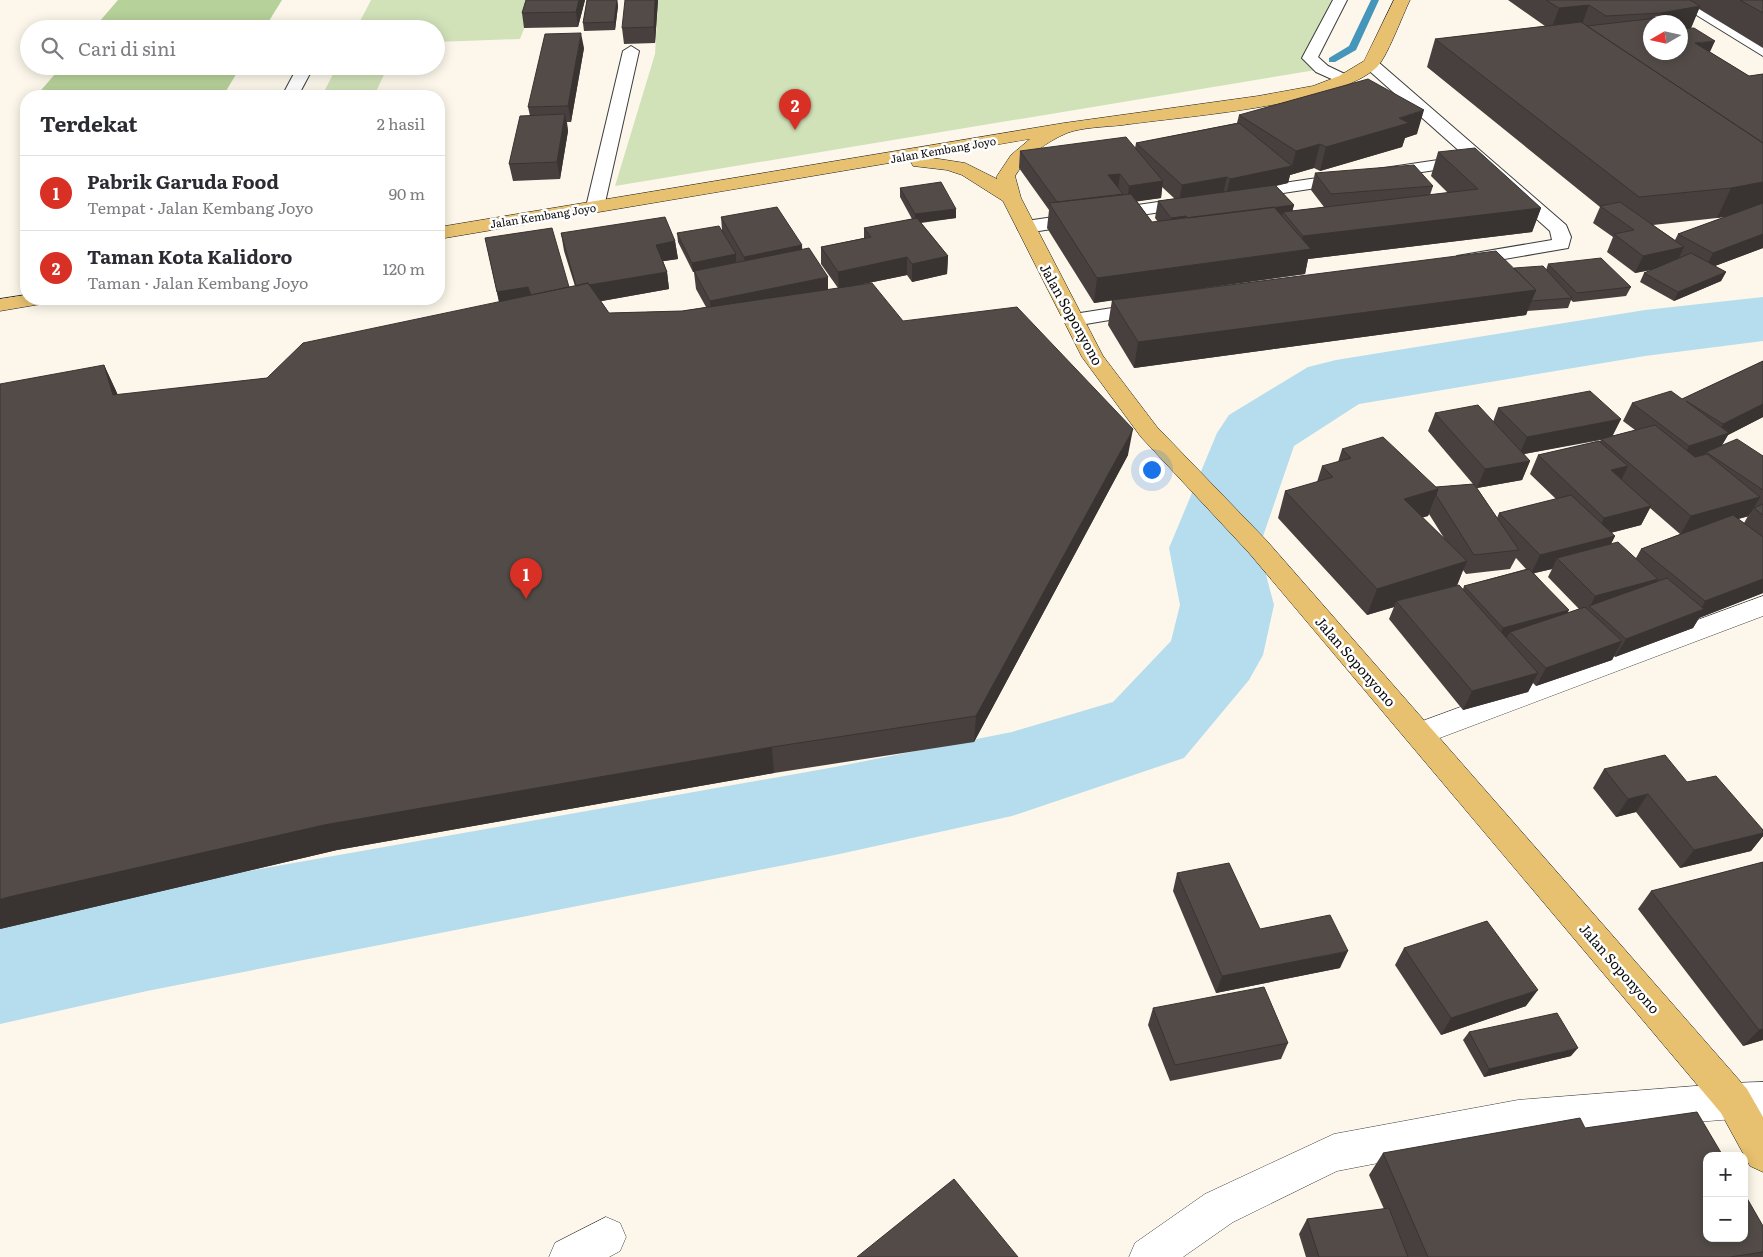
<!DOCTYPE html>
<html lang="id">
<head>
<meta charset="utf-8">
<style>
  :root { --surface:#fff; --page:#f7f7f7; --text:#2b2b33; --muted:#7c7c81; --line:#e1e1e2; --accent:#d93025 }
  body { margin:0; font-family:Literata,serif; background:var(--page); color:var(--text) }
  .controls { position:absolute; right:15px; bottom:15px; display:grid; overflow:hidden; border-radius:10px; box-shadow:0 2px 12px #0003 }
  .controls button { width:45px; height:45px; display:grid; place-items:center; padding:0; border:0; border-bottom:1px solid var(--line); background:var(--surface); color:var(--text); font:25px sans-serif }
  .compass { position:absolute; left:1643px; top:15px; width:45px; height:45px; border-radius:50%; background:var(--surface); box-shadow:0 2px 12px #0003; rotate:261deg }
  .you { position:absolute; left:1151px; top:469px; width:18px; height:18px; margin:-12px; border:4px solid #fff; border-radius:50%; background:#1a73e8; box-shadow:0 0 0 8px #1a73e833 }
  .badge { display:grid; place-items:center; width:32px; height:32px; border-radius:50%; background:var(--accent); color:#fff; font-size:16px; font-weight:700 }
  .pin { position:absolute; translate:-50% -41px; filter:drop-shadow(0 1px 2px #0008) }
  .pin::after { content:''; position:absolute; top:26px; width:18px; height:15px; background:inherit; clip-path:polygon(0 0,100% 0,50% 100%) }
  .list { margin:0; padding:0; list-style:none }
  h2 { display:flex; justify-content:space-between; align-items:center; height:65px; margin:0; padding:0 20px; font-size:21px }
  h2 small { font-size:16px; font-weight:400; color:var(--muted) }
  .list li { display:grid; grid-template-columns:32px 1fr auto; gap:15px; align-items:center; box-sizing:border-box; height:75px; padding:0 20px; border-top:1px solid var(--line) }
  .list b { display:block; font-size:19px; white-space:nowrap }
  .list p { margin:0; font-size:16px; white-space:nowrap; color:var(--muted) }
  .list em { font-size:16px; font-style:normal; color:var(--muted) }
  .icon { flex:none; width:28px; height:28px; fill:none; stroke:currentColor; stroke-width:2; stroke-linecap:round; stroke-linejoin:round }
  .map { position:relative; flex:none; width:1763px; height:1257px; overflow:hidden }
  .search { position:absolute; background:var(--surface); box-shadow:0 2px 12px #0003; left:20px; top:20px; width:425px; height:55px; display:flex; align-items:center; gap:12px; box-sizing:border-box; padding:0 18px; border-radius:28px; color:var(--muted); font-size:19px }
  .panel { position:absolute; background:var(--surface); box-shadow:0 2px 12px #0003; left:20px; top:90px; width:425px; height:215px; border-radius:20px }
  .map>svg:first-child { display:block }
</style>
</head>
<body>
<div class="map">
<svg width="1763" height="1257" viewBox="0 0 1763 1257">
  <rect width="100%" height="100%" fill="#fcf7ea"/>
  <path fill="#d1e2b9" d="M371,0H535L520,39L436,42V29H356Z
    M658,0H1340L1310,58L1322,69L615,186L655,54Z
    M337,66H388L374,96H322Z"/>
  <path fill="#b7d19a" d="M118,0H282L264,29H93Z
    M62,66H241L223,96H36Z"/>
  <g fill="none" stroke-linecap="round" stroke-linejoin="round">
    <path fill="#4695bb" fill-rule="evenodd" d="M1371,0H1379L1356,50L1335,62H1329V58L1349,46Z"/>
    <path fill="#b5dded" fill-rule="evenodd" d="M1763,297V341L1645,356L1359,404L1294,446L1259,548L1274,605L1263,655L1249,680L1184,758L1012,816L835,855L147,991L0,1024V918L147,889L835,767L1012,732L1113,702L1171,641L1180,605L1169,548L1217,433L1229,415L1308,367L1336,360L1645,310Z"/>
    <defs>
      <path id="service" d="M1333,0H1347L1318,57L1328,66L1351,77L1353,80L1345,85L1316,72L1302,58Z
        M1672,0H1689L1763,44V56Z
        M631,46L639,51L604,207L602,211H588L586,207L623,51Z
        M1371,59L1377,61L1566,225L1571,237L1568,248L1464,266L1457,264L1454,260L1457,256L1552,240L1550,231L1475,164L1244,199L1238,198L1235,194L1238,190L1244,189L1465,156L1365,67L1363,64Z
        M298,66H314L298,96H282Z
        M1193,197L1199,198L1202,202L1199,206L1026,233L1019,231L1017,227L1019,223L1026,221Z
        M1144,303L1151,305L1154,309L1151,313L1074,326L1067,324L1064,320L1067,316L1074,314Z"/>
      <path id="minor" d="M1763,596V616L1429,742L1419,745L1409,742L1404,734L1409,726Z
        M1734,1083L1747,1089L1752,1101L1747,1113L1734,1119L1518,1136L1337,1171L1233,1222L1183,1257H1129L1135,1243L1205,1194L1334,1134L1518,1100Z
        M606,1217L620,1223L626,1237L620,1251L609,1257H549L555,1243Z"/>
      <path id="tertiary" d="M1763,1082V1118L1734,1119L1721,1113L1716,1101L1721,1089L1734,1083Z"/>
      <path id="primary" d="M1394,0H1410C1403,14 1386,60 1376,68C1332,107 1184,116 1123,125C1106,127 1083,127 1067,133C1046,142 1027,156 1015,176L1021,198L1103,356L1157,427L1267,541L1747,1089L1763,1117V1172L1750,1166L1721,1113L1249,553L1141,437L1082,357L1003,201L962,175L947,170L913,166L911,162L913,159L439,239V227L1064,123L1258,96L1313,86L1339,76L1364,61ZM1030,139L1011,155L997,176V179L965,163L926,157Z
        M26,295V299H51L47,303L0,311V299Z"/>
    </defs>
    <use href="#service" stroke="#3d3d3d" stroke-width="2"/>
    <use href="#minor" stroke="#3d3d3d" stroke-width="1"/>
    <use href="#tertiary" stroke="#3d3d3d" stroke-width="1"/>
    <use href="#primary" stroke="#1b1b1b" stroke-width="1"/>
    <use href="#service" fill="#fff" fill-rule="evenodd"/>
    <use href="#minor" fill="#fff" fill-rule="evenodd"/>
    <use href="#tertiary" fill="#fff" fill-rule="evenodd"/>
    <use href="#primary" fill="#e7c170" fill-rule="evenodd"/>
  </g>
  <path fill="#47403e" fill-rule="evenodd" d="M585,0L578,27L524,28L522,13Z
    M587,0H617L618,6L615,30L584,31L583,23Z
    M658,0L655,43L624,44L622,28Z
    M1508,0H1763V48L1699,9L1691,28L1686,29L1710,52L1749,76L1763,74V248L1715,266L1726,272L1721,281L1674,301L1640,282L1644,273L1652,270L1635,273L1607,252L1613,237L1593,223L1600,207L1427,67L1435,39L1545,26ZM1725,217L1678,234L1675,240L1653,225L1717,218Z
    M584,48L571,122H567L568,131L560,179L513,181L509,164L530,116L528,107Z
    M1239,115L1417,134L1405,138L1402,147L1320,171L1314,168L1290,175L1288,183L1276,186L1294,205L1292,211L1324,207L1311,190L1315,173L1433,186L1430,195L1448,193L1431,176L1438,152L1541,208L1532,232L1308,259L1305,274L1177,292L1514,268L1546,270L1548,264L1631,287L1626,296L1573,302L1571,300L1568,308L1527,311L1526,315L1134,368L1108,325L1112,300L1094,303L1047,228L1049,210L1019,168L1020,151L1135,148L1136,143L1237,123ZM1162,187L1175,199L1158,201L1155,218L1158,222H1152L1137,201L1161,198Z
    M900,188L956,209V218L921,223L948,256L947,274L912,282L907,275L854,286L903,321L1128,455L974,742L774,773L337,850L0,929L104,365L118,395L267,378L499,302L485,238L569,287L575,286L564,251L561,233L675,241L678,259L663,261L667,272L669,289L601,301L609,313L682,311L706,307L696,289L694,272H693L678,242L677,233L722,230L721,217L802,245V249L828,290L838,288L821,264V247L864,238V228L912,219L900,197Z
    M1763,361V417L1728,435L1722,445L1763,456V593L1699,618L1693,628L1615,657L1614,656L1612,660L1536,686L1533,683L1528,692L1463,710L1389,619L1394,607L1367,615L1278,518L1285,491L1317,482L1322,466L1338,462L1342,449L1436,487L1473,484L1428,431L1435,413L1493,422L1498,408L1621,419L1612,436L1635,430L1623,421L1632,403L1682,399ZM1601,440L1600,441L1538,455L1530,474L1556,499L1499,513L1497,518L1477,488L1522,480L1530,461L1524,454ZM1650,508L1680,534L1641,549L1636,558L1611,544L1615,536L1610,533L1641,525ZM1752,509L1744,523L1738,519L1749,516ZM1429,514L1444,538L1422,517L1428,516ZM1516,558L1526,569L1464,586L1463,589L1457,586L1463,570L1466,574L1510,569ZM1552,569L1548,577L1579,609L1568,613L1534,573Z
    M1604,769L1687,782L1763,830V836L1751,851L1680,868L1636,812L1616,817L1593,788Z
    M1763,862V1040L1743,1046L1638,909L1651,891Z
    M1177,873L1260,929L1340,968L1216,993L1173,891Z
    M1404,948L1526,1006L1441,1035L1395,965Z
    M1153,1008L1288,1043L1281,1059L1170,1081L1148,1025Z
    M1469,1032L1571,1056L1484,1077L1463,1040Z
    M1585,1128L1763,1226V1257H1306L1299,1234L1307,1219L1384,1209L1369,1175L1383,1153Z"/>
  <path fill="#393432" d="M579,0H585L578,27L576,12Z
    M617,0L618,6L615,30L614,22Z
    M655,0H658L655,43L654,27Z
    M1589,5L1581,27L1551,30L1559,8Z
    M1700,6L1691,28L1680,30V22H1657L1661,13Z
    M581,33L584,48L571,122L568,106Z
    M1715,41L1705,63L1695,43Z
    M1424,110L1417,134L1405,138L1402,147L1320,171L1326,147L1399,118Z
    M565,114L568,131L560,179L557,162Z
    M1320,144L1314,168L1290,175L1288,183L1226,196L1230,179L1292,166L1296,151Z
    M1120,174L1118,191L1108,175Z
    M1227,177L1223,194L1179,203L1182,185Z
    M1163,181L1161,198L1127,203L1129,186Z
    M1763,182V209L1717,218L1731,188Z
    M1294,205L1290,220L1283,212L1281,223L1189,219Z
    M1541,208L1532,232L1308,259L1305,274L1094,303L1097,278L1300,251L1303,236Z
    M956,209V218L915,223V214Z
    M1186,216L1183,234L1168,236L1171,218Z
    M1763,234V248L1704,270L1713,253Z
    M675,241L678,259L658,262L656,245Z
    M802,245L803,263L745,274L744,257Z
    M1684,247L1676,264L1635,273L1643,256Z
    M736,254V264L693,272L692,263Z
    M948,256L947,274L912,282V264Z
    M907,257V275L839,289L838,272Z
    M667,272L669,289L580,305L577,287Z
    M1726,272L1721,281L1674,301L1678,292Z
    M828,277V295L712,319L710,301Z
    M528,287L532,305L501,310L497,292Z
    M1536,290L1526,315L1134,368L1138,342Z
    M104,365L116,391L126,421L113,395Z
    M1763,404V417L1728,435L1718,452H1706L1703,457L1679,465L1689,446L1716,438L1723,424Z
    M1621,419L1612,437L1519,455L1527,437Z
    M1133,429L1128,455L974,742L976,716Z
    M1530,461L1522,480L1477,488L1485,469Z
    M1628,466L1619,485L1611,470Z
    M1438,489L1428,516L1394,526L1404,499Z
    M1760,497L1749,516L1680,535L1691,516Z
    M1651,506L1641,525L1595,537L1604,518Z
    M1615,536L1605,555L1557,558L1552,569L1531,574L1540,555Z
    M1467,561L1456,587L1396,601L1394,607L1367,615L1377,589Z
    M1658,579L1647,598L1590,607L1595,596Z
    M1763,579V593L1699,618L1693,628L1615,657L1626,639L1700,611L1705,601Z
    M1569,610L1560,628L1510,632L1503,644L1494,647L1503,628Z
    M1622,641L1612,660L1536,686L1546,668Z
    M1538,673L1528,692L1463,710L1472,691Z
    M772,747L774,773L337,850L0,929V899L324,825Z
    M1648,794L1636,812L1616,817L1628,799Z
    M1763,833V836L1751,851L1680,868L1694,850Z
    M1348,951L1340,968L1216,993L1222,976Z
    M1538,990L1526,1006L1441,1035L1451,1018Z
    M1763,1029V1040L1743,1046L1759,1030Z
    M1578,1048L1571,1056L1484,1077L1489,1069Z"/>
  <path fill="#524b48" stroke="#393432" d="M526,0H579L576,12L522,13Z
    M587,0H617L614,22L583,23Z
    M625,0H655L654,27L622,28Z
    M1546,0H1690L1700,6L1661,13L1606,16L1589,5L1559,8Z
    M1740,0H1763V13Z
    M1657,18L1663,22H1650V52H1680V29L1694,28L1715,41L1695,43L1749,76L1763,74V143L1587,26Z
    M1581,22L1763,143V182L1731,188L1639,197L1435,39Z
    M581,33L568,106L528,107L545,34Z
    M1368,79L1424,110L1399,118L1409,123L1326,147L1320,144L1296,151L1239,115Z
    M565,114L557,162L509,164L520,116Z
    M1239,123L1292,166L1230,179L1227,177L1182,185L1136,143Z
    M1126,137L1163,181L1129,186L1120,174L1108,175L1123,194L1057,202L1020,151Z
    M1475,148L1541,208L1303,236L1283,212L1478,189L1438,152Z
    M1414,165L1433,186L1331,194L1315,173Z
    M941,182L956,209L915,214L900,188Z
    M1275,185L1294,205L1188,218L1186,216L1171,218L1158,201Z
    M1131,194L1152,222L1274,207L1311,249L1097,278L1049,203Z
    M1620,202L1684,247L1643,256L1614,234L1634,230L1600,206Z
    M1763,203V234L1713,253L1678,234Z
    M777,207L802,245L744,257L721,217Z
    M665,217L675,241L656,245L667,272L589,285L588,283L576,286L561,233Z
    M917,218L948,256L912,264L907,257L838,272L821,247L871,237L864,228Z
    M719,226L736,254L692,263L677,233Z
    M552,228L569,287L531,295L528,287L497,292L485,238Z
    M809,248L828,277L710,301L694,271Z
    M1496,251L1536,290L1138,342L1112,300Z
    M1691,253L1726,272L1678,292L1644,273Z
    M1601,258L1631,287L1577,293L1548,264Z
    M1543,266L1572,298L1531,301L1536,290L1514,268Z
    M588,283L609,313L682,311L872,283L903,321L1017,307L1133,429L976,716L772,747L324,825L0,899V384L104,365L113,395L267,378L303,343Z
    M1763,361V404L1723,424L1686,401L1729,433L1689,446L1632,403L1671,391L1682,399Z
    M1590,391L1621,419L1527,437L1498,408Z
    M1478,405L1530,461L1485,469L1435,413Z
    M1655,425L1695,457L1707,454L1760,497L1691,516L1601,439Z
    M1383,437L1438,489L1404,499L1467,561L1377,589L1285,491L1333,477L1322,466L1351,458L1342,449Z
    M1737,439L1763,456V490L1706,452Z
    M1599,441L1628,466L1611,470L1651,506L1604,518L1538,455Z
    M1474,484L1519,550L1474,555L1436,495L1438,489L1436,487Z
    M1571,495L1615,536L1540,555L1499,513Z
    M1763,504V515L1754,508Z
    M1733,515L1763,537V579L1705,601L1641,549Z
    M1618,542L1658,579L1595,596L1557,558Z
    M1529,569L1569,610L1503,628L1464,586Z
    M1667,578L1704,609L1626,639L1589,606Z
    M1459,585L1538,673L1472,691L1396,601Z
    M1585,607L1622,641L1546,668L1510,632Z
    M1665,755L1687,782L1716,776L1763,830V833L1694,850L1648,794L1628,799L1604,769Z
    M1763,862V1029L1759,1030L1651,891Z
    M1229,863L1260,929L1330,915L1348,951L1222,976L1177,873Z
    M1487,921L1538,990L1451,1018L1404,948Z
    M1264,987L1288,1043L1175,1065L1153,1008Z
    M1557,1013L1578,1048L1489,1069L1469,1032Z
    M1697,1112L1723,1156H1707V1238H1744V1193L1763,1226V1252L1730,1257H1428L1383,1153L1580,1118L1585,1128Z
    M954,1179L1018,1257H857Z
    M1389,1208L1408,1257H1319L1307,1219Z"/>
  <g text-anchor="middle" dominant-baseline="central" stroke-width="5" stroke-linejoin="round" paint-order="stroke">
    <g font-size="11" fill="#0a0a0a" stroke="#fff">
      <text transform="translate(943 149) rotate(-10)">Jalan Kembang Joyo</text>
      <text transform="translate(543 215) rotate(-9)">Jalan Kembang Joyo</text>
    </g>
    <g font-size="14" fill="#0a0a0a" stroke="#fff">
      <text transform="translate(1072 314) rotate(61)">Jalan Soponyono</text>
      <text transform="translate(1356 661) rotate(49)">Jalan Soponyono</text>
      <text transform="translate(1620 968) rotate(49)">Jalan Soponyono</text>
    </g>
  </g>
</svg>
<div class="controls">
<button>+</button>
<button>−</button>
</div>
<svg class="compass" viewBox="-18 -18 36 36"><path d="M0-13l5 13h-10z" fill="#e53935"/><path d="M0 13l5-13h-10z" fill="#7c7c81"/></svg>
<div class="you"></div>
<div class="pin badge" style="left:526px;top:599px">1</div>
<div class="pin badge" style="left:795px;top:130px">2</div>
<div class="search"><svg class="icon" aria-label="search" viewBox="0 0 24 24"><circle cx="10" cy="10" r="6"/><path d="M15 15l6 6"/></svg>Cari di sini</div>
<section class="panel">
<h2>Terdekat<small>2 hasil</small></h2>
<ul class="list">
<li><span class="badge">1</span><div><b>Pabrik Garuda Food</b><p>Tempat · Jalan Kembang Joyo</p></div><em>90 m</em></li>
<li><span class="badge">2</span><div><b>Taman Kota Kalidoro</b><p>Taman · Jalan Kembang Joyo</p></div><em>120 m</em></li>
</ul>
</section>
</div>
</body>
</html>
